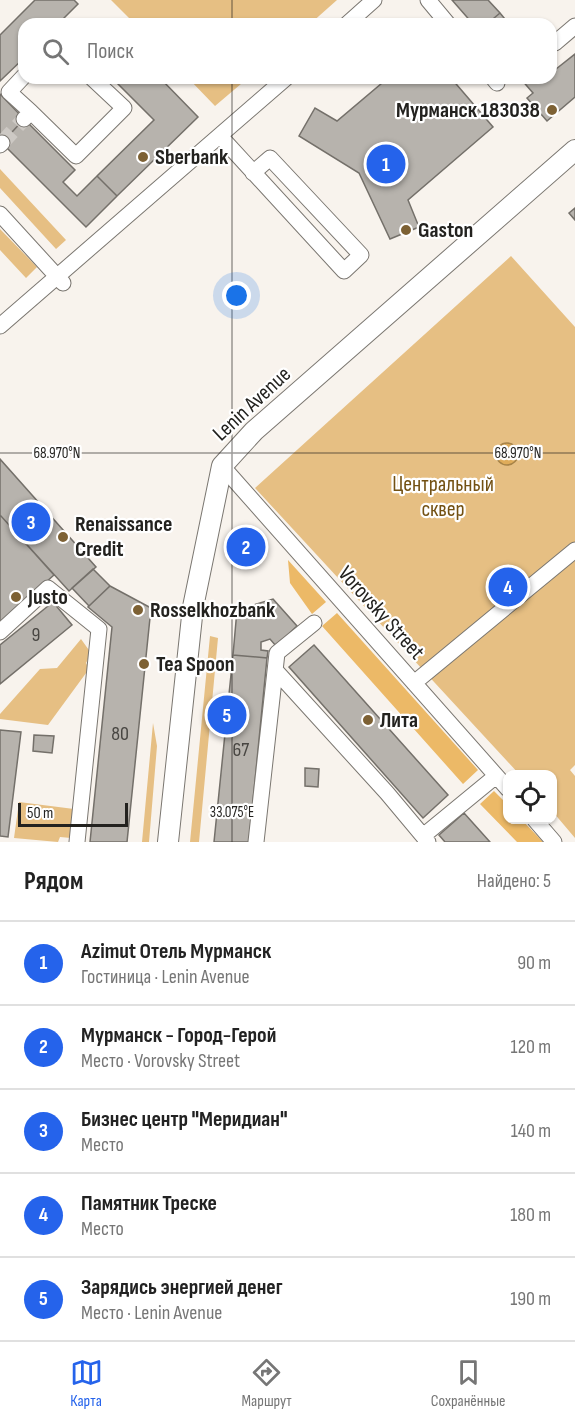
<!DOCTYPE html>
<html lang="ru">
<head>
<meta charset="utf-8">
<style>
  :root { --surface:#fff; --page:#f6f6f6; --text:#222; --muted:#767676; --line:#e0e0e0; --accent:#2563eb }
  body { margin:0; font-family:"Sofia Sans Condensed",sans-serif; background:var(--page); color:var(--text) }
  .controls { position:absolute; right:18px; bottom:18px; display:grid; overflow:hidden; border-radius:12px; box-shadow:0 2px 4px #0004 }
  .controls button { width:54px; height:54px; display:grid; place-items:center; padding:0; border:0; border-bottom:2px solid var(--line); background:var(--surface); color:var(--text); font:30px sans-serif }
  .scale { position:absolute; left:18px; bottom:15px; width:110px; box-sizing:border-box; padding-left:6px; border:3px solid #23221f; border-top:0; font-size:16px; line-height:21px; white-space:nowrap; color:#23221f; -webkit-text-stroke:4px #fff; paint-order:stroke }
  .you { position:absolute; left:237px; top:296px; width:21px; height:21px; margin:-15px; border:4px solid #fff; border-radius:50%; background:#1a73e8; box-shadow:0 0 0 9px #1a73e833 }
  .badge { display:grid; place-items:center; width:39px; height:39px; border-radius:50%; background:var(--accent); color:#fff; font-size:20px; font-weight:700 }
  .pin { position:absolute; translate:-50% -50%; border:3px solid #fff; box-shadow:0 2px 6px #0006 }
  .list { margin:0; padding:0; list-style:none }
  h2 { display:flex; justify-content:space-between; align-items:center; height:78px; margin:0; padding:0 24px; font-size:26px }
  h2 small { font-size:20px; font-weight:400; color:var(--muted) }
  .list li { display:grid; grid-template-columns:39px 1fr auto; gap:18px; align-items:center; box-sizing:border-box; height:84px; padding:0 24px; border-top:2px solid var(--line) }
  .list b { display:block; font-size:22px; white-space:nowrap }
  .list p { margin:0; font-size:20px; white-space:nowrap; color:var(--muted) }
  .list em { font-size:20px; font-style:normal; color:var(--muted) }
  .icon { flex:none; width:33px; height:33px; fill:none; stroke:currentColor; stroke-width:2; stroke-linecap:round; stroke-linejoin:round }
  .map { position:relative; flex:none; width:575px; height:842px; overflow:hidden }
  .search { position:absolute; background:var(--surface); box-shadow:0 2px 4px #0004; left:18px; right:18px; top:18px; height:66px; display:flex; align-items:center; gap:15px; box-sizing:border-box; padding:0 21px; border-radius:18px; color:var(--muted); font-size:22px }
  .sheet { height:498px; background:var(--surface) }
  nav { display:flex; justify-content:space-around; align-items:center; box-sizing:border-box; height:84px; border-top:2px solid var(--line); background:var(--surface); font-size:16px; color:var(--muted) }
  nav a { display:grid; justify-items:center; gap:3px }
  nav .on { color:var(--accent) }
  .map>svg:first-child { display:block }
</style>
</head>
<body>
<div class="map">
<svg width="575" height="842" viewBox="0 0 575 842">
  <rect width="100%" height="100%" fill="#f8f3ed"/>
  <path fill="#e6bf83" d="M111,0H337L310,24H135Z
    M188,78H248L215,106Z
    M0,169L66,240L56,249L0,188Z
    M0,229L37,267L26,278L0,250Z
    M511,256L575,327V765L570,770L575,776V838L553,812L552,774H519L255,488Z
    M210,636L218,638L199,842H190Z
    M81,639L91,653L86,663L89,669L48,725L0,719V714L40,669L57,668Z
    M153,723L157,746L149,842H142Z
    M19,802L74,809L71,838L60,837L58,842L14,838Z"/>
  <path fill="#ecb967" d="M288,560L326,602L312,614L290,583Z
    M337,613L478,770L463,784L322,626Z
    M494,791L507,804L508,820H522L543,842H517L480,804Z"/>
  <path fill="#dfac5a" stroke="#a78348" stroke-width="1.5" d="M496 454a11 11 0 1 1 22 0a11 11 0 1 1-22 0Z"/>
  <path fill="#b7b3ad" stroke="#74706a" stroke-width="1.5" d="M35,0H74L78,4L58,24H24V58L0,81V35Z
    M452,0H488L500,13L487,24H473Z
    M500,13L509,24H487Z
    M575,54V97L547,121L527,98L533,93L520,78H551V73Z
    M112,78H160L198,117L117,196L97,176L154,120Z
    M388,78H451L493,127L408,200L419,227L390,239L359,173L299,136L315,108L337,121Z
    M0,94L24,119L2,143L0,141Z
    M24,119L75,170L63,182L77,196L97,176L117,196L86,227L2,143Z
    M575,208V220L569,213Z
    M0,459L96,567L69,591L0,515Z
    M0,515L54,575L0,623Z
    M93,569L110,586L89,606L72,588Z
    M110,586L151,608L127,842H90L112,627L88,607Z
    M273,599L297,626L276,646L270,639L261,642V650L268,651L267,658L233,655L237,610Z
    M53,602L72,625L0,684V645Z
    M314,645L448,795L423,818L289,667Z
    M233,655L267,658L249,842H214Z
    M0,730L21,732L8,837L0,836Z
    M34,735L54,736L52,753L33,751Z
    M305,768L319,769L318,787L305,786Z
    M464,813L490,842H445L439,835Z"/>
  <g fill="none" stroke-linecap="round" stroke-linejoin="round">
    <path stroke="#cdc9c4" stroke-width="15" stroke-dasharray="15 8" stroke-linecap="butt" d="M2,143L24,119"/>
    <defs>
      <path id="minor" d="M428,0L448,24
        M347,24L374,0
        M555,43L575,26
        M24,76L9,92L31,112L24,119
        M493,78L497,83
        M31,112L76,156L124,108L92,78
        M220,136L344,271L361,255L270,158L253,173
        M0,145L2,143
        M0,214L63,283
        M0,326L286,78
        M222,466L508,789
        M0,632L48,588L99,629L77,842
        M276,671L387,793L428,842
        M414,683L575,550
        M535,820L554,842
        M423,836L496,776
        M256,842L277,653L314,623"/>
      <path id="major" d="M168,842L193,607L222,466L254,431L575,150"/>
    </defs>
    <use href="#minor" stroke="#7a7670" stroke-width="17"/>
    <use href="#major" stroke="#7a7670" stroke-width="22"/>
    <use href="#minor" stroke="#fff" stroke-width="15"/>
    <use href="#major" stroke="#fff" stroke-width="20"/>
  </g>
  <path fill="none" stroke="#23221f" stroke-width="1.5" stroke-opacity="0.45" d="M232,0V24M232,78V842M0,453H575"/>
  <g fill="#7d6134" stroke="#fff" stroke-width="2">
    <circle cx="552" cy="110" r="6"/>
    <circle cx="143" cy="157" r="6"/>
    <circle cx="406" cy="230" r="6"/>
    <circle cx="63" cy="537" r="6"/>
    <circle cx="16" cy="597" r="6"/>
    <circle cx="138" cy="610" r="6"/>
    <circle cx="144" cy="664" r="6"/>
    <circle cx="368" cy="720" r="6"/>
  </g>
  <g text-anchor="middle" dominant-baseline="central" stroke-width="4.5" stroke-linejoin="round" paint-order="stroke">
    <g font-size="20" fill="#484642">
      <text x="36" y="635">9</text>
      <text x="120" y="734">80</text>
      <text x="241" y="750">67</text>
    </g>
    <g font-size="22" font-weight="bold" fill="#23221f" stroke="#fff" text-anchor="start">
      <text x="540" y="110" text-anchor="end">Мурманск 183038</text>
      <text x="155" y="157">Sberbank</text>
      <text x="418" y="230">Gaston</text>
      <text x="75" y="524">Renaissance<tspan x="75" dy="25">Credit</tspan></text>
      <text x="28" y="597">Justo</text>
      <text x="150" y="610">Rosselkhozbank</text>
      <text x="156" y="664">Tea Spoon</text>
      <text x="380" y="720">Лита</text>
    </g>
    <g font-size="22" fill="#23221f" stroke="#fff">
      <text transform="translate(252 404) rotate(-43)">Lenin Avenue</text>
      <text transform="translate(381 613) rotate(48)">Vorovsky Street</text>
    </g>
    <g font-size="22" fill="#735113" stroke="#fff">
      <text x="443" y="484">Центральный<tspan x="443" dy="25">сквер</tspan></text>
    </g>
  </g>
  <g font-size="15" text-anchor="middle" fill="#23221f" stroke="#fff" stroke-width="4.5" stroke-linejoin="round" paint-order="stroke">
    <text x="57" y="458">68.970°N</text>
    <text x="518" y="458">68.970°N</text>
    <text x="232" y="817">33.075°E</text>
  </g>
</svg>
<div class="controls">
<button><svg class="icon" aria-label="locate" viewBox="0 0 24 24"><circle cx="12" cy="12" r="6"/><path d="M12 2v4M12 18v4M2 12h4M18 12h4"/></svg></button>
</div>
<div class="scale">50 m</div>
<div class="you"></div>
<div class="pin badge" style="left:386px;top:164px">1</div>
<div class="pin badge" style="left:246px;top:547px">2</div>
<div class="pin badge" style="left:31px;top:522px">3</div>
<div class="pin badge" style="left:508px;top:587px">4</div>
<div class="pin badge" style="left:227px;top:715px">5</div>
<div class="search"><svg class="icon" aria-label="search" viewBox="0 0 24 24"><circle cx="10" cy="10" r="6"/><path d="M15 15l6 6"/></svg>Поиск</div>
</div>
<section class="sheet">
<h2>Рядом<small>Найдено: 5</small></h2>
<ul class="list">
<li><span class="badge">1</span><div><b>Azimut Отель Мурманск</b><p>Гостиница · Lenin Avenue</p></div><em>90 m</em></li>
<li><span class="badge">2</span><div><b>Мурманск - Город-Герой</b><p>Место · Vorovsky Street</p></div><em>120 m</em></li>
<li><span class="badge">3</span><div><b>Бизнес центр &quot;Меридиан&quot;</b><p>Место</p></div><em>140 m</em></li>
<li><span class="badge">4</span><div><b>Памятник Треске</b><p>Место</p></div><em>180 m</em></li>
<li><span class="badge">5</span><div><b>Зарядись энергией денег</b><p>Место · Lenin Avenue</p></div><em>190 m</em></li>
</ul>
</section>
<nav>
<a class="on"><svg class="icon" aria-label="map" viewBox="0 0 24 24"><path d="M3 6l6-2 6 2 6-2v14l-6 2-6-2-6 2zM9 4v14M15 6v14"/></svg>Карта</a>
<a><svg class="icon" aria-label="directions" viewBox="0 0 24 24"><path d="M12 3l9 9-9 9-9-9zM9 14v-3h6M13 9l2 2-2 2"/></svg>Маршрут</a>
<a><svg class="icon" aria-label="saved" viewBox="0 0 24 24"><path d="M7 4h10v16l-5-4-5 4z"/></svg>Сохранённые</a>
</nav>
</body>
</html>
